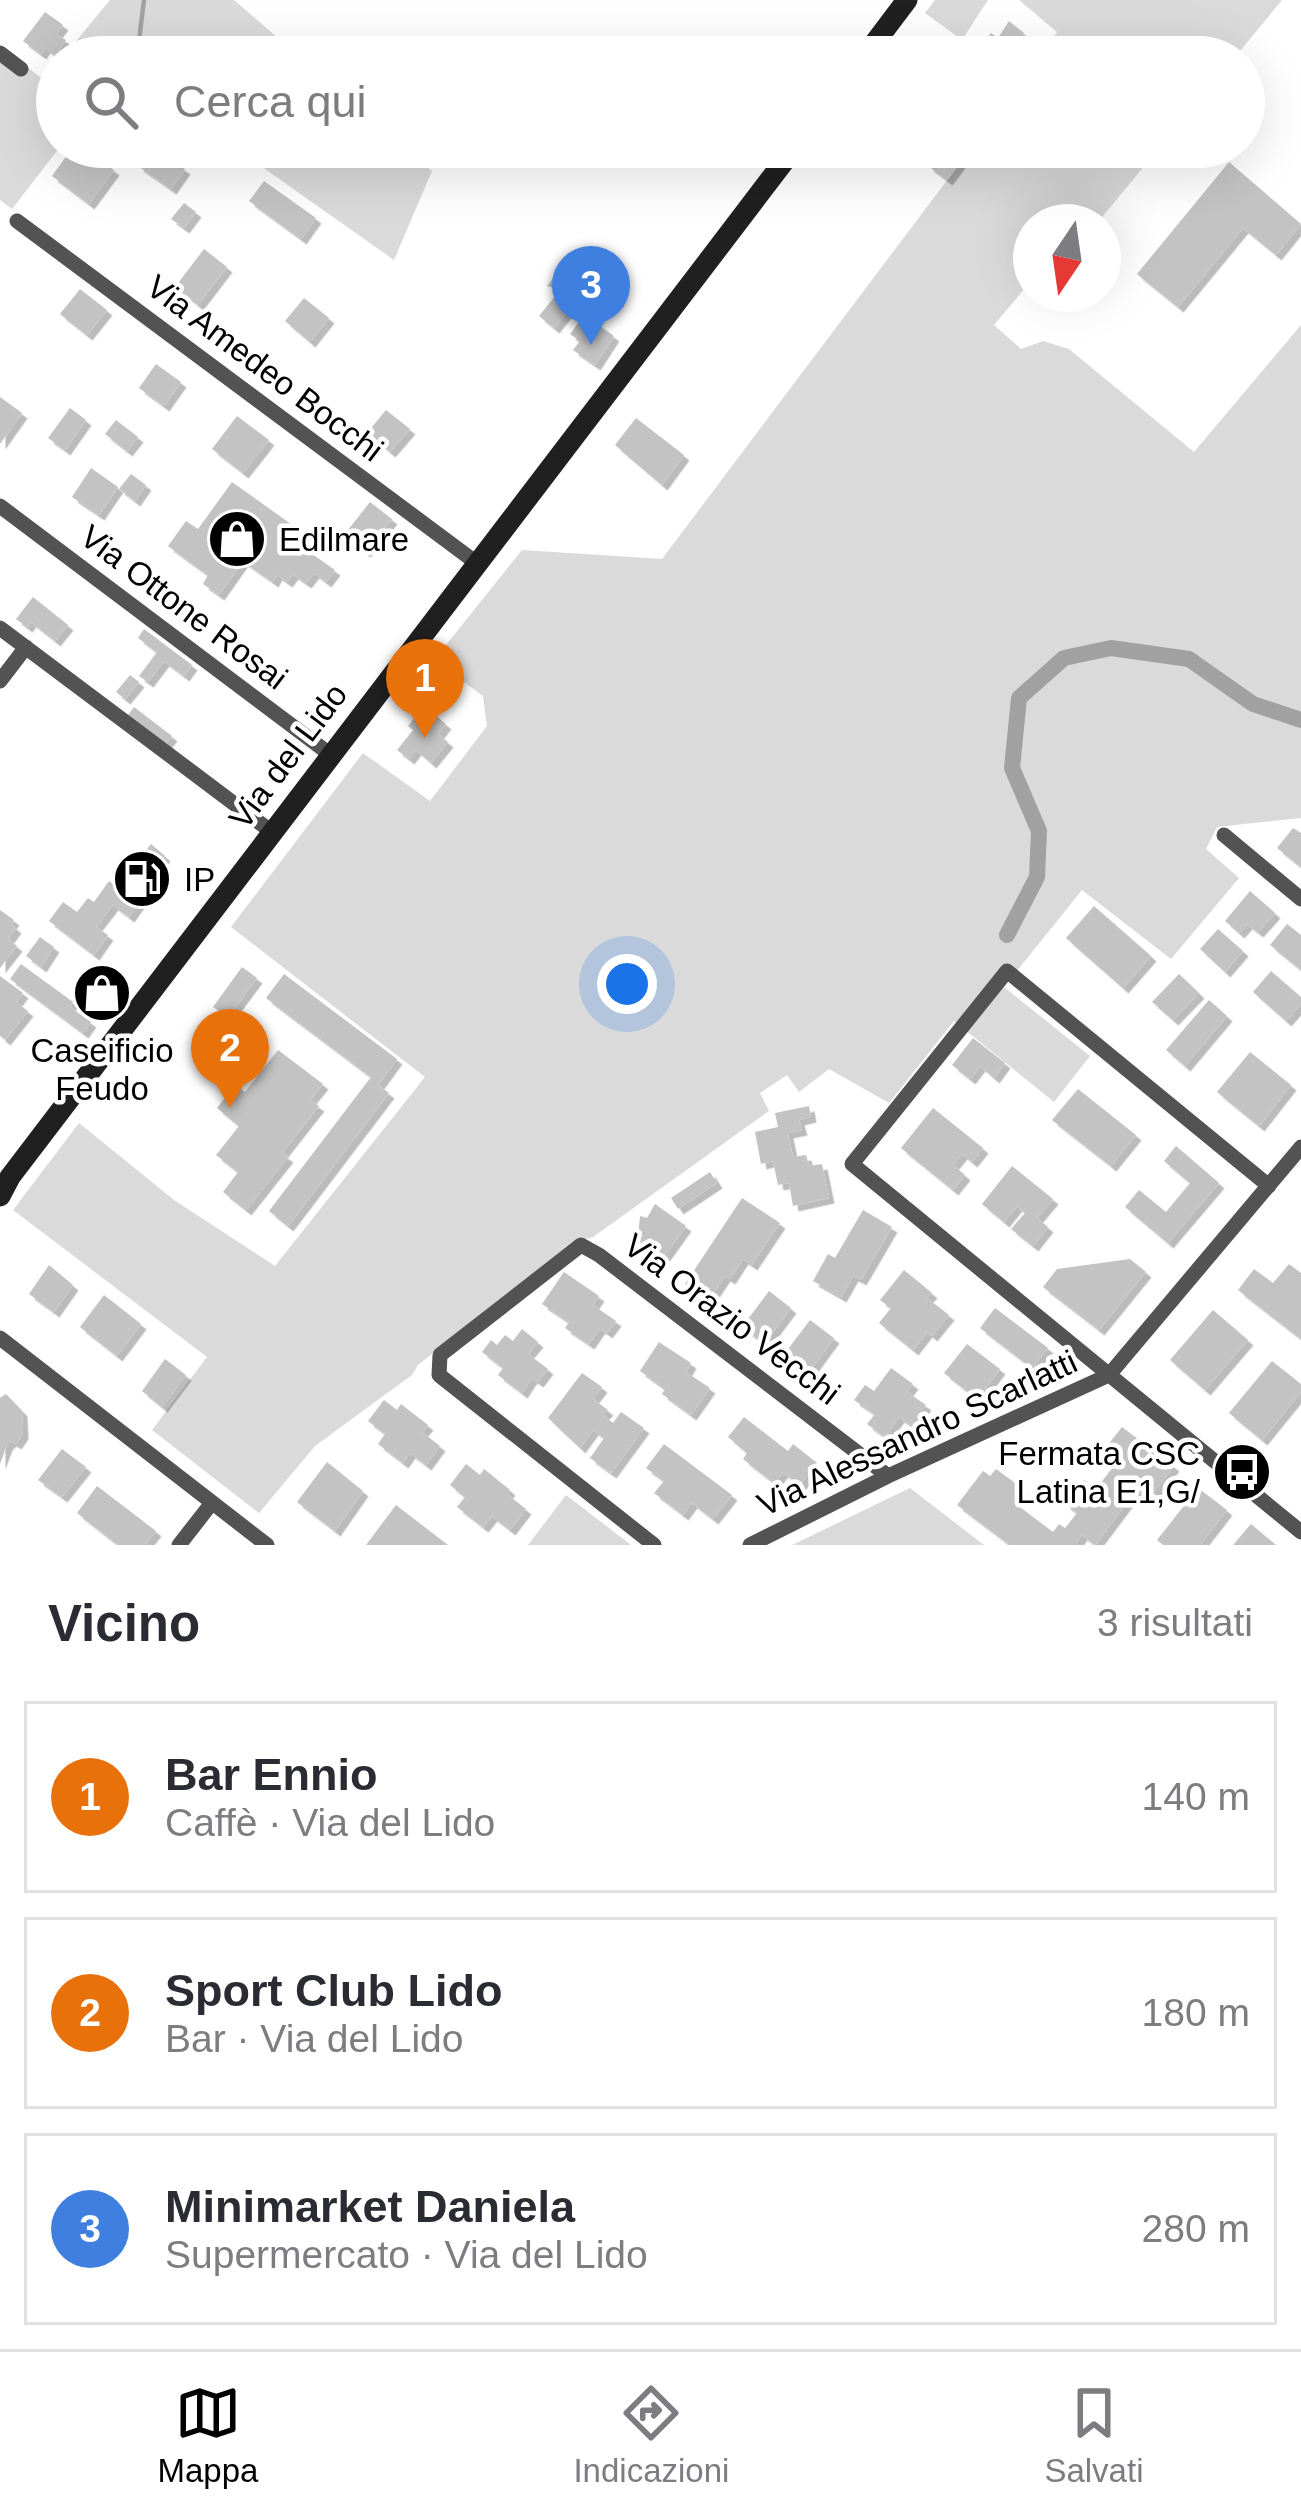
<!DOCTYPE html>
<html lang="it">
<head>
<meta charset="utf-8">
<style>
  :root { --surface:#fff; --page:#f2f2f3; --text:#2b2b33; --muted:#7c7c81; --line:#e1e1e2; --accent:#000 }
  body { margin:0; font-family:Helvetica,sans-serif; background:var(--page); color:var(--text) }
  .compass { position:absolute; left:1013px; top:204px; width:108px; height:108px; border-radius:50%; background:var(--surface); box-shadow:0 12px 48px #0002; rotate:193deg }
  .you { position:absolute; left:627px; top:984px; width:42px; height:42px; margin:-30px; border:9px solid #fff; border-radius:50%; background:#1a73e8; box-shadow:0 0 0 18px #1a73e833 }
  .badge { display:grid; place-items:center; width:78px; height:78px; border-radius:50%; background:var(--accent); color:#fff; font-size:39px; font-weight:700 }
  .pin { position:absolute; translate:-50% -99px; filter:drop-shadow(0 3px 6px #0008) }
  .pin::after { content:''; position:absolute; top:63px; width:42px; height:36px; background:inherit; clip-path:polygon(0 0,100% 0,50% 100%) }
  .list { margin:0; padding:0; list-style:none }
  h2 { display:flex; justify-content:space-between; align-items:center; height:156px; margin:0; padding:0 48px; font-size:51px }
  h2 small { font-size:39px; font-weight:400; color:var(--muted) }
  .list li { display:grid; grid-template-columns:78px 1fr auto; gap:36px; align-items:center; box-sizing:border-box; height:192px; margin:0 24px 24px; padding:0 24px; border:3px solid var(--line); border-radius:0px }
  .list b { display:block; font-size:45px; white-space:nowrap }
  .list p { margin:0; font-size:39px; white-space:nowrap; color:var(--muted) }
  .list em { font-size:39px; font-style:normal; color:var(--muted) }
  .icon { flex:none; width:66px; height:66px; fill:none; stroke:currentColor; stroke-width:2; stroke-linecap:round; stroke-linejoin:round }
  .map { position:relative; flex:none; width:1301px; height:1545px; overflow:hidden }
  .search { position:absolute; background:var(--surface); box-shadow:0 12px 48px #0002; left:36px; right:36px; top:36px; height:132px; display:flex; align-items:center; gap:30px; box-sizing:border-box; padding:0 42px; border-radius:66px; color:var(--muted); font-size:45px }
  .sheet { height:804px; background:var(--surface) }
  nav { display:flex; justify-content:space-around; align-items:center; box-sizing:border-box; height:168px; border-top:3px solid var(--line); background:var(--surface); font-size:33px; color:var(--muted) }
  nav a { display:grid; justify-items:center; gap:6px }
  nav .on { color:var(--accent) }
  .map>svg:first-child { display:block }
</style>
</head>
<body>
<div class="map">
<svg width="1301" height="1545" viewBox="0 0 1301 1545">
  <defs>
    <filter id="shadow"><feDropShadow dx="5.5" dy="5.5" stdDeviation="0" flood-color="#0004"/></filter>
  </defs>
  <rect width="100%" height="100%" fill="#fff"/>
  <path fill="#dadada" d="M110,0H234L300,57H63Z
    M935,0H988L962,40L925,13Z
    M1019,0H1282L1235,57H1039L1057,32Z
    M0,46L44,80L57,65V147H60L12,209L0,200Z
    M234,147H404L432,171L394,260Z
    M972,147H1160L1098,222H1031V281L994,325L1021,349L1043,341L1069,349L1194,452L1301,325V818L1217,827L1206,849L1239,878L1171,959L1082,890L1004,987L1090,1056L1054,1102L954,1021L889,1103L829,1069L799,1092L787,1075L760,1093L769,1111L593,1237L572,1242L418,1365L412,1375L315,1446L259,1513L152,1430L207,1357L13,1210L79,1123L174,1200L275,1266L425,1077L231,927L363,753L430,801L487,726L483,696L434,660L522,550L662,559Z
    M910,1488L984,1545H792Z
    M566,1495L631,1545H528Z"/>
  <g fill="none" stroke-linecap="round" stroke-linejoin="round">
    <path stroke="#a1a1a1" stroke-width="4.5" d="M137,57L144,0"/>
    <path stroke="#a1a1a1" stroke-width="16" d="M1007,935L1037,877L1039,831L1012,768L1019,698L1064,658L1111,648L1189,659L1253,704L1301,720"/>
  </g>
  <path fill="#c3c3c3" filter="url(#shadow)" d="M45,12L63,25L56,34L66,40L55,55L45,48L41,54L23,41Z
    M1009,21L1024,33L1018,42L1032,57H985L979,49L991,33L998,38Z
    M66,147H76L88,156L90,152L114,170L89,204L52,176L67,155L62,152Z
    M152,147L185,169L171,189L138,166Z
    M952,147H972L947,180L928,166L940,150L946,155Z
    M1229,162L1301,224L1276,255L1243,228L1178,307L1137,274Z
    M264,181L316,218L301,239L249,201Z
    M184,203L196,212L184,228L171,219Z
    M204,249L227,267L198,305L175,287Z
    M564,264L580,277L572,286L582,293L554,328L539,316L560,290L547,286Z
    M80,289L107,310L87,335L60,314Z
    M304,298L329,318L310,342L285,321Z
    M579,322L589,329L594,322L614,336L595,365L573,350L580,341L570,334Z
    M156,364L181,382L164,406L139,388Z
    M0,397L22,413L0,444Z
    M70,408L86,420L65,450L48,438Z
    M386,410L410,429L390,452L367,433Z
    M237,416L269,440L243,473L212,449Z
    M636,418L684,455L662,485L615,445Z
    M116,420L138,437L127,451L105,434Z
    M91,468L118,487L99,515L72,497Z
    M131,474L146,485L135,501L119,489Z
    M232,482L305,534L298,544L335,570L326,582L314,573L306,583L293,574L287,582L277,575L273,582L243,561L219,595L203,584L208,575L168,546L186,521L198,529Z
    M370,502L392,519L365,552L344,535Z
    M33,597L68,625L55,641L31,622L27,627L16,619Z
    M144,629L192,665L184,676L164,661L148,682L139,676L157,652L138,638Z
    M130,675L139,682L125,699L116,692Z
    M424,706L446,724L438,734L448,742L431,763L416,750L409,759L397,750L413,730L408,726Z
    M134,707L172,736L163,747L125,719Z
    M1293,828L1301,833V867L1277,848Z
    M151,844L165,856L154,870L140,858Z
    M109,881L139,903L129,917L113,905L96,927L108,935L94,955L49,921L63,902L77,912L88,898L94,902Z
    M1250,891L1275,913L1258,932L1247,924L1239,933L1225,921Z
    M1094,906L1151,956L1123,988L1066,938Z
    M0,910L14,920L11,924L16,928L8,939L17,946L0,968Z
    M1287,924L1301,935V970L1270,945Z
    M1218,929L1243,951L1225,972L1200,949Z
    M40,937L54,947L41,967L26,956Z
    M21,964L73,1002L70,1007L91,1022L83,1033L10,979Z
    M242,967L257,978L228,1017L213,1007Z
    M1271,971L1301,997V1004L1286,1021L1253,992Z
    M92,972L125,997L112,1014L79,989Z
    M284,974L397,1059L378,1085L389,1093L288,1226L269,1211L371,1077L266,998Z
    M1179,974L1199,993L1173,1020L1152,1002Z
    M0,976L23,993L16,1002L28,1011L5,1040L0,1036Z
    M1209,1000L1227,1016L1185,1066L1166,1050Z
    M973,1038L1005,1063L994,1078L980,1066L970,1079L952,1065Z
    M278,1050L323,1084L310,1100L319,1106L282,1153L288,1157L246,1210L223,1192L238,1172L216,1155L239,1126L217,1108L235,1085L245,1092Z
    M1250,1052L1291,1085L1259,1126L1217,1092Z
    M1078,1089L1136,1135L1111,1166L1052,1120Z
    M809,1106L811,1117L799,1120L802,1130L788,1133L793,1157L806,1155L809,1166L822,1164L829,1198L793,1206L789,1183L778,1185L773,1161L761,1164L755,1132L778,1127L775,1113Z
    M933,1108L983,1148L972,1162L962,1154L953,1165L965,1175L953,1190L901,1148Z
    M1176,1146L1219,1183L1168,1243L1125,1207L1139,1190L1166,1212L1190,1183L1164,1161Z
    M1012,1166L1053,1199L1037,1218L1048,1227L1033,1246L1011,1229L1025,1213L1017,1206L1004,1222L982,1204Z
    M710,1172L717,1183L678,1209L671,1198Z
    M742,1198L780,1223L752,1265L743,1259L730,1279L725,1276L709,1300L685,1284Z
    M655,1204L686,1226L663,1258L654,1248L647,1254L638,1238L640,1216L647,1218Z
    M863,1210L892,1227L861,1280L853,1276L841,1297L813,1281L828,1254L835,1258Z
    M1130,1259L1146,1272L1099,1330L1043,1287L1057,1269Z
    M1289,1264L1301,1273V1339L1238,1290L1254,1269L1273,1283Z
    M49,1265L73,1285L54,1312L29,1294Z
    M904,1270L932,1293L927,1298L949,1315L932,1336L927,1332L913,1350L879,1323L891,1308L880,1300Z
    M564,1272L599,1296L593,1305L616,1321L607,1333L600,1328L589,1344L565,1328L569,1322L542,1304Z
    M769,1291L791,1308L764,1344L742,1327Z
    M104,1295L141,1324L117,1356L80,1327Z
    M995,1308L1048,1348L1032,1368L980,1328Z
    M1213,1310L1248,1340L1205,1390L1170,1360Z
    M810,1320L834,1338L807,1375L782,1357Z
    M522,1329L538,1342L528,1354L548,1369L538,1382L532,1378L522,1393L498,1375L503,1368L482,1352L491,1340L497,1345L505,1335L513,1341Z
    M659,1342L691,1363L686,1372L710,1388L691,1415L662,1394L665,1389L640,1371Z
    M967,1344L1000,1369L977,1399L944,1373Z
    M165,1359L186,1375L162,1407L142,1391Z
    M1272,1361L1301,1384V1392L1262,1440L1229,1413Z
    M891,1368L913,1384L907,1392L926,1405L911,1425L899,1417L885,1437L867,1424L875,1414L854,1400L865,1385L874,1391Z
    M582,1373L602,1387L593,1399L608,1410L603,1415L613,1423L621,1412L644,1428L611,1473L590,1458L604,1438L593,1430L580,1448L548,1418Z
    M6,1394L22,1411L23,1434L16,1444L11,1441L7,1445L0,1464V1398Z
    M384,1400L397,1410L401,1404L428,1425L422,1432L440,1446L426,1465L410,1453L403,1463L378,1444L385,1434L368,1421Z
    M744,1417L788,1451L793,1444L817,1463L800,1485L783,1472L774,1483L743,1459L747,1453L728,1437Z
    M1122,1427L1174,1466L1154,1492L1148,1488L1137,1502L1131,1497L1095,1545L1082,1535L1075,1545H1010L957,1505L983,1471L990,1476L996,1469L1022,1488L1012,1501L1053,1532L1059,1524L1065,1528L1077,1513L1065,1504L1084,1480L1096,1489L1117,1462L1103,1451Z
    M664,1444L732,1495L713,1519L692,1503L683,1515L654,1493L664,1481L646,1468Z
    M62,1449L86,1467L62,1497L38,1480Z
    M327,1462L363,1491L335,1531L297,1502Z
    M466,1464L480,1475L484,1469L510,1490L507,1494L526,1509L510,1530L492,1516L483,1527L457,1507L465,1497L450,1485Z
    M97,1486L156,1531L145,1545H118L77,1513Z
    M1198,1488L1227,1510L1200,1545H1163L1157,1540Z
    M396,1505L448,1545H366Z
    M1251,1524L1276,1545H1233Z"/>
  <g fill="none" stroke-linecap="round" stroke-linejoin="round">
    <path stroke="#535353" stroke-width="15" d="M0,53L21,69
      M17,221L478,564
      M0,506L331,755
      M0,628L272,832
      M0,681L26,647
      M1224,835L1301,899
      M1269,1186L1007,971L852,1164L1301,1532
      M0,1338L267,1545
      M179,1545L211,1504
      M654,1545L439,1375L440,1355L581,1245L599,1255L888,1476
      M750,1545L888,1476L1109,1375L1301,1147"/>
    <path stroke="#202020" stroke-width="21" d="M864,57L907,0
      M0,1196L10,1177L795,147"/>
  </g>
  <defs>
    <symbol id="shop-disc" viewBox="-11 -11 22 22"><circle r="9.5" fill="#000" stroke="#fff"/><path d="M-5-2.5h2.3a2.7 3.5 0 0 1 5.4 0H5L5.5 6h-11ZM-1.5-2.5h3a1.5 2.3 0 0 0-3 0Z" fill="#fff"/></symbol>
    <symbol id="fuel-disc" viewBox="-11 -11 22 22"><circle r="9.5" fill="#000" stroke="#fff"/><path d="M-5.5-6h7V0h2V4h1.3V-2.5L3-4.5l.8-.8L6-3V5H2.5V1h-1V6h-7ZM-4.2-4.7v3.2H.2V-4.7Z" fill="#fff"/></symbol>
    <symbol id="bus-disc" viewBox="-11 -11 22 22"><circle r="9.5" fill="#000" stroke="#fff"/><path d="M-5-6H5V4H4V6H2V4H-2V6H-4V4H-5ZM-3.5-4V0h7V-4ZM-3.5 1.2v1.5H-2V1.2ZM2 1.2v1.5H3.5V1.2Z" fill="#fff"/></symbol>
  </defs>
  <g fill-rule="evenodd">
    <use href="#shop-disc" x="204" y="506" width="66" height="66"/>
    <use href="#fuel-disc" x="109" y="846" width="66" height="66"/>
    <use href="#shop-disc" x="69" y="960" width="66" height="66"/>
    <use href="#bus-disc" x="1209" y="1439" width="66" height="66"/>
  </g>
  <g text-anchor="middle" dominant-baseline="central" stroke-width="9" stroke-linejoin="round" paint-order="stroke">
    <g font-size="33" fill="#000" stroke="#fff">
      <text transform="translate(265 368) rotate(37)">Via Amedeo Bocchi</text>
      <text transform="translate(184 607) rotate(37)">Via Ottone Rosai</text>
      <text transform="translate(288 756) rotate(-53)">Via del Lido</text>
      <text transform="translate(732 1319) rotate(37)">Via Orazio Vecchi</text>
      <text transform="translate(917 1433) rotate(-25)">Via Alessandro Scarlatti</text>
    </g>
    <g font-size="33" fill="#000" stroke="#fff" text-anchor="start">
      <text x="279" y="539">Edilmare</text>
      <text x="184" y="879">IP</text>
      <text x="102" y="1050" text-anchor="middle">Caseificio<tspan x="102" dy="38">Feudo</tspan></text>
      <text x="1200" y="1453" text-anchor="end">Fermata CSC<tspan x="1200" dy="38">Latina E1,G/</tspan></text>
    </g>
  </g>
</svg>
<svg class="compass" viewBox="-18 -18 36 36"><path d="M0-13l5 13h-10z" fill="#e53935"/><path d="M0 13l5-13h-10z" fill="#7c7c81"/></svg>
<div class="you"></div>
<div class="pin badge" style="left:425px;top:738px;background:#e8710a">1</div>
<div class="pin badge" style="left:230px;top:1108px;background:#e8710a">2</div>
<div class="pin badge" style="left:591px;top:345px;background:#3f7fe0">3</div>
<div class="search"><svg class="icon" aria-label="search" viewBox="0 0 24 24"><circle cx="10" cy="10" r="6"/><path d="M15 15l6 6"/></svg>Cerca qui</div>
</div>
<section class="sheet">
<h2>Vicino<small>3 risultati</small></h2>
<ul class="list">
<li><span class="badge" style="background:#e8710a">1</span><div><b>Bar Ennio</b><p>Caffè · Via del Lido</p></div><em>140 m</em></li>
<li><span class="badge" style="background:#e8710a">2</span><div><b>Sport Club Lido</b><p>Bar · Via del Lido</p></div><em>180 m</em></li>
<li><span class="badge" style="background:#3f7fe0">3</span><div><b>Minimarket Daniela</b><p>Supermercato · Via del Lido</p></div><em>280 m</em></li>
</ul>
</section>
<nav>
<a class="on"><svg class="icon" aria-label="map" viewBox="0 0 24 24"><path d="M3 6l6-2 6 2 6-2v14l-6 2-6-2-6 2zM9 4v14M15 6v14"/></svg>Mappa</a>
<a><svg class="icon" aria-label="directions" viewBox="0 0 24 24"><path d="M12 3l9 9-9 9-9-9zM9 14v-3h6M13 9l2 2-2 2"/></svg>Indicazioni</a>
<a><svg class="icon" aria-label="saved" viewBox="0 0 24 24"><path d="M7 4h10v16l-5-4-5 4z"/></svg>Salvati</a>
</nav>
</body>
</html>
